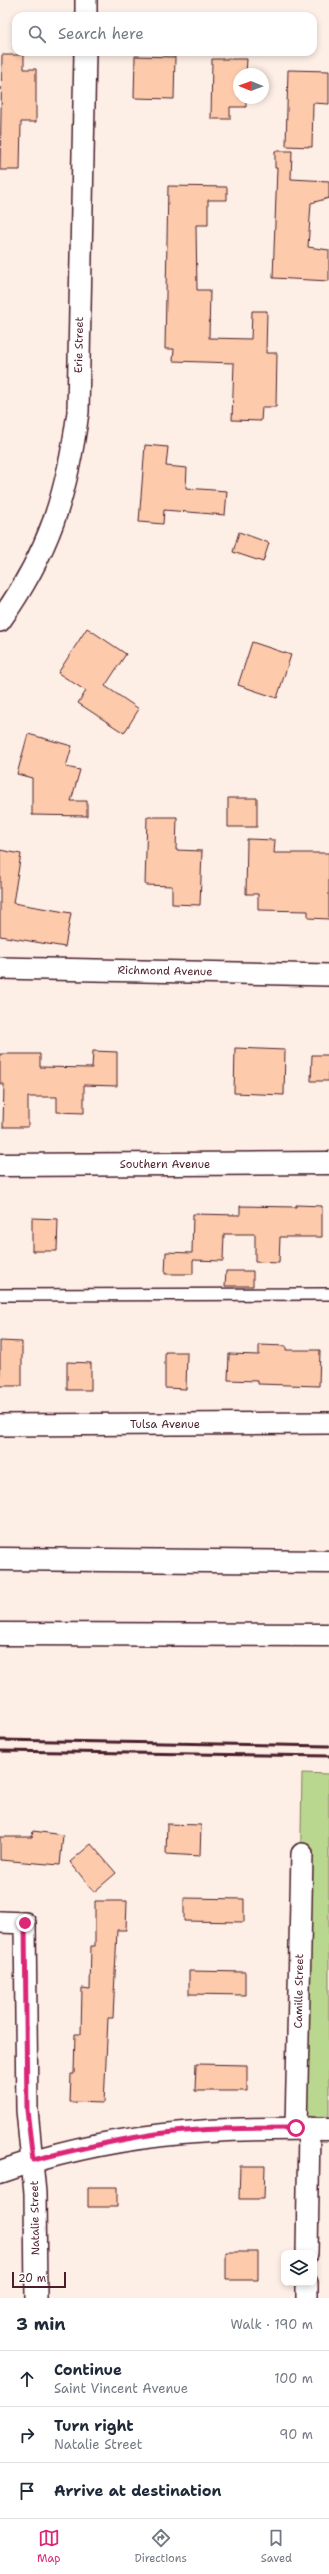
<!DOCTYPE html>
<html lang="en">
<head>
<meta charset="utf-8">
<style>
  :root { --surface:#fff; --page:#f2f2f3; --text:#1f2937; --muted:#747a83; --line:#e0e1e3; --accent:#db2777 }
  body { margin:0; font-family:"Shantell Sans",sans-serif; background:var(--page); color:var(--text) }
  .controls { position:absolute; right:12px; bottom:12px; display:grid; overflow:hidden; border-radius:8px; box-shadow:0 2px 6px #0003 }
  .controls button { width:36px; height:36px; display:grid; place-items:center; padding:0; border:0; border-bottom:1px solid var(--line); background:var(--surface); color:var(--text); font:20px sans-serif }
  .compass { position:absolute; left:233px; top:68px; width:36px; height:36px; border-radius:50%; background:var(--surface); box-shadow:0 2px 6px #0003; rotate:271deg }
  .scale { position:absolute; left:12px; bottom:10px; width:54px; box-sizing:border-box; padding-left:4px; border:2px solid #4a1f2b; border-top:0; font-size:11px; line-height:14px; white-space:nowrap; color:#4a1f2b; -webkit-text-stroke:3px #fff; paint-order:stroke }
  .stop { position:absolute; width:12px; height:12px; margin:-9px; border:3px solid #db2777; border-radius:50%; background:#fff }
  .stop.end { background:#db2777; border-color:#fff; box-shadow:0 1px 4px #0008 }
  .list { margin:0; padding:0; list-style:none }
  h2 { display:flex; justify-content:space-between; align-items:center; height:52px; margin:0; padding:0 16px; font-size:17px }
  h2 small { font-size:13px; font-weight:400; color:var(--muted) }
  .list li { display:grid; grid-template-columns:26px 1fr auto; gap:12px; align-items:center; box-sizing:border-box; height:56px; padding:0 16px; border-top:1px solid var(--line) }
  .list b { display:block; font-size:15px; white-space:nowrap }
  .list p { margin:0; font-size:13px; white-space:nowrap; color:var(--muted) }
  .list em { font-size:13px; font-style:normal; color:var(--muted) }
  .icon { flex:none; width:22px; height:22px; fill:none; stroke:currentColor; stroke-width:2; stroke-linecap:round; stroke-linejoin:round }
  .map { position:relative; flex:none; width:329px; height:2298px; overflow:hidden }
  .search { position:absolute; background:var(--surface); box-shadow:0 2px 6px #0003; left:12px; right:12px; top:12px; height:44px; display:flex; align-items:center; gap:10px; box-sizing:border-box; padding:0 14px; border-radius:12px; color:var(--muted); font-size:15px }
  .sheet { height:220px; background:var(--surface) }
  nav { display:flex; justify-content:space-around; align-items:center; box-sizing:border-box; height:56px; border-top:1px solid var(--line); background:var(--surface); font-size:11px; color:var(--muted) }
  nav a { display:grid; justify-items:center; gap:2px }
  nav .on { color:var(--accent) }
  .map>svg:first-child { display:block }
</style>
</head>
<body>
<div class="map">
<svg width="329" height="2298" viewBox="0 0 329 2298">
  <rect width="100%" height="100%" fill="#feefe6"/>
  <filter id="ink" filterUnits="userSpaceOnUse"><feTurbulence type="fractalNoise" baseFrequency=".025" numOctaves="2"/><feDisplacementMap in="SourceGraphic" scale="8" xChannelSelector="R" yChannelSelector="G"/><feConvolveMatrix kernelMatrix="1 2 1 2 8 2 1 2 1" color-interpolation-filters="sRGB"/></filter>
  <g filter="url(#ink)">
    <path fill="#bad78f" stroke="#827b5d" d="M302,1773L329,1774V2129L296,2128Z"/>
    <path fill="#fdcbac" stroke="#4a1f2b" d="M2,55H24V69H36V122H21L20,170H0Z
      M135,56L175,57L174,99L134,98Z
      M212,59H247L246,74H239V98H246V107H230V119H211Z
      M288,70L329,71V104L313,103L312,147L286,146Z
      M275,151H292L291,179L329,181V198L311,203L308,247L329,250V281L273,278L277,168H275Z
      M168,186L227,187V200H208V225H196L197,290H210L209,338L251,339L252,311H267L266,353H277L276,407H262L261,421L232,420L234,363L173,361L174,349H165Z
      M145,445L168,447L166,466L187,468L186,488L227,491L225,515L164,510L163,524L139,522Z
      M239,532L269,543L263,562L233,552Z
      M87,628L126,654L105,686L139,709L124,733L78,703L86,691L58,673Z
      M252,642L291,655L277,698L238,685Z
      M28,734L72,746L66,767L80,770L71,801H87V816L32,815V778L17,774Z
      M228,798H257V827H228Z
      M147,817H177L176,850L202,851L200,905L172,904V886L145,885Z
      M247,839L275,840L274,853H329V919L308,918V911L258,910V894H246Z
      M0,850L21,854L13,903L71,913L65,947L0,936Z
      M235,1048L285,1050L284,1095L234,1093Z
      M93,1051L117,1052V1086L84,1085V1113L57,1112V1097H28V1127H3L4,1084H0V1054H40V1067L92,1068Z
      M312,1055H329V1081H311Z
      M296,1205L322,1206V1237H280L279,1263L255,1262V1234H224L223,1261L193,1260V1274H165L166,1252L192,1253L193,1214L240,1215V1206L296,1207Z
      M32,1218L58,1219L57,1251H32Z
      M226,1271H253V1286H225Z
      M0,1341L22,1342V1386H0Z
      M259,1345L286,1346V1350H320L319,1386L258,1384V1381L228,1380L229,1354L259,1355Z
      M165,1352H187L186,1389L165,1388Z
      M67,1362L91,1363V1390H67Z
      M167,1824L201,1825L200,1856L166,1854Z
      M33,1831L63,1835L60,1865L0,1860V1837H32Z
      M91,1844L116,1873L94,1892L70,1862Z
      M184,1898L244,1899V1922L184,1921Z
      M95,1901H127L126,1930H117L113,2018H108L104,2103L70,2102L71,2074H74L75,2034H81L82,1988L90,1989L91,1946H95Z
      M189,1971L245,1972V1995L189,1994Z
      M196,2064L247,2065V2091H195Z
      M240,2166H265L264,2199H239Z
      M88,2187H117V2207H88Z
      M226,2252H258V2280H226Z"/>
    <g fill="none" stroke-linecap="round" stroke-linejoin="round">
      <defs>
        <path id="lane" d="M0,1295L329,1294"/>
        <path id="street" d="M86,16V0
          M0,621C49,552 67,495 78,412L85,52
          M0,968L329,975
          M0,1425L329,1423
          M0,1922L25,1923L27,2110L35,2193L36,2298
          M296,2128L302,1854
          M307,2253L309,2128
          M307,2298V2283"/>
        <path id="secondary" d="M0,1165L329,1163
          M0,2172C110,2133 213,2127 329,2129"/>
        <path id="highway" d="M0,1559L329,1562
          M0,1634L329,1635"/>
      </defs>
      <use href="#lane" stroke="#4a1f2b" stroke-width="14"/>
      <use href="#street" stroke="#4a1f2b" stroke-width="24"/>
      <use href="#secondary" stroke="#4a1f2b" stroke-width="25"/>
      <use href="#highway" stroke="#4a1f2b" stroke-width="25"/>
      <use href="#lane" stroke="#fff" stroke-width="11"/>
      <use href="#street" stroke="#fff" stroke-width="21"/>
      <use href="#secondary" stroke="#fff" stroke-width="22"/>
      <use href="#highway" stroke="#fff" stroke-width="22"/>
      <path stroke="#4a1f2b" stroke-width="3" d="M0,1740L329,1746
        M0,1751L329,1756"/>
    </g>
  </g>
  <g fill="none" stroke-linecap="round" stroke-linejoin="round" filter="url(#ink)">
    <path stroke="#db2777" stroke-width="5" d="M25,1923L27,2110L33,2160C74,2150 114,2140 156,2134C202,2128 250,2128 296,2128"/>
  </g>
  <g text-anchor="middle" dominant-baseline="central" stroke-width="3" stroke-linejoin="round" paint-order="stroke">
    <g font-size="11" fill="#4a1f2b" stroke="#fff">
      <text transform="translate(79 345) rotate(-89)">Erie Street</text>
      <text transform="translate(165 971) rotate(1)">Richmond Avenue</text>
      <text x="165" y="1164">Southern Avenue</text>
      <text x="165" y="1424">Tulsa Avenue</text>
      <text transform="translate(299 1991) rotate(-89)">Camille Street</text>
      <text transform="translate(35 2218) rotate(-91)">Natalie Street</text>
    </g>
  </g>
</svg>
<div class="controls">
<button><svg class="icon" aria-label="layers" viewBox="0 0 24 24"><path d="M12 4l9 5-9 5-9-5zM3 14l9 5 9-5"/></svg></button>
</div>
<svg class="compass" viewBox="-18 -18 36 36"><path d="M0-13l5 13h-10z" fill="#e53935"/><path d="M0 13l5-13h-10z" fill="#747a83"/></svg>
<div class="scale">20 m</div>
<div class="stop" style="left:296px;top:2128px"></div>
<div class="stop end" style="left:25px;top:1923px"></div>
<div class="search"><svg class="icon" aria-label="search" viewBox="0 0 24 24"><circle cx="10" cy="10" r="6"/><path d="M15 15l6 6"/></svg>Search here</div>
</div>
<section class="sheet">
<h2>3 min<small>Walk · 190 m</small></h2>
<ul class="list">
<li><svg class="icon" aria-label="ahead" viewBox="0 0 24 24"><path d="M12 20V5M6 11l6-6 6 6"/></svg><div><b>Continue</b><p>Saint Vincent Avenue</p></div><em>100 m</em></li>
<li><svg class="icon" aria-label="right" viewBox="0 0 24 24"><path d="M7 20v-9h11M14 6l5 5-5 5"/></svg><div><b>Turn right</b><p>Natalie Street</p></div><em>90 m</em></li>
<li><svg class="icon" aria-label="arrive" viewBox="0 0 24 24"><path d="M6 21V4h12l-3 4 3 4H6"/></svg><div><b>Arrive at destination</b></div></li>
</ul>
</section>
<nav>
<a class="on"><svg class="icon" aria-label="map" viewBox="0 0 24 24"><path d="M3 6l6-2 6 2 6-2v14l-6 2-6-2-6 2zM9 4v14M15 6v14"/></svg>Map</a>
<a><svg class="icon" aria-label="directions" viewBox="0 0 24 24"><path d="M12 3l9 9-9 9-9-9zM9 14v-3h6M13 9l2 2-2 2"/></svg>Directions</a>
<a><svg class="icon" aria-label="saved" viewBox="0 0 24 24"><path d="M7 4h10v16l-5-4-5 4z"/></svg>Saved</a>
</nav>
</body>
</html>
